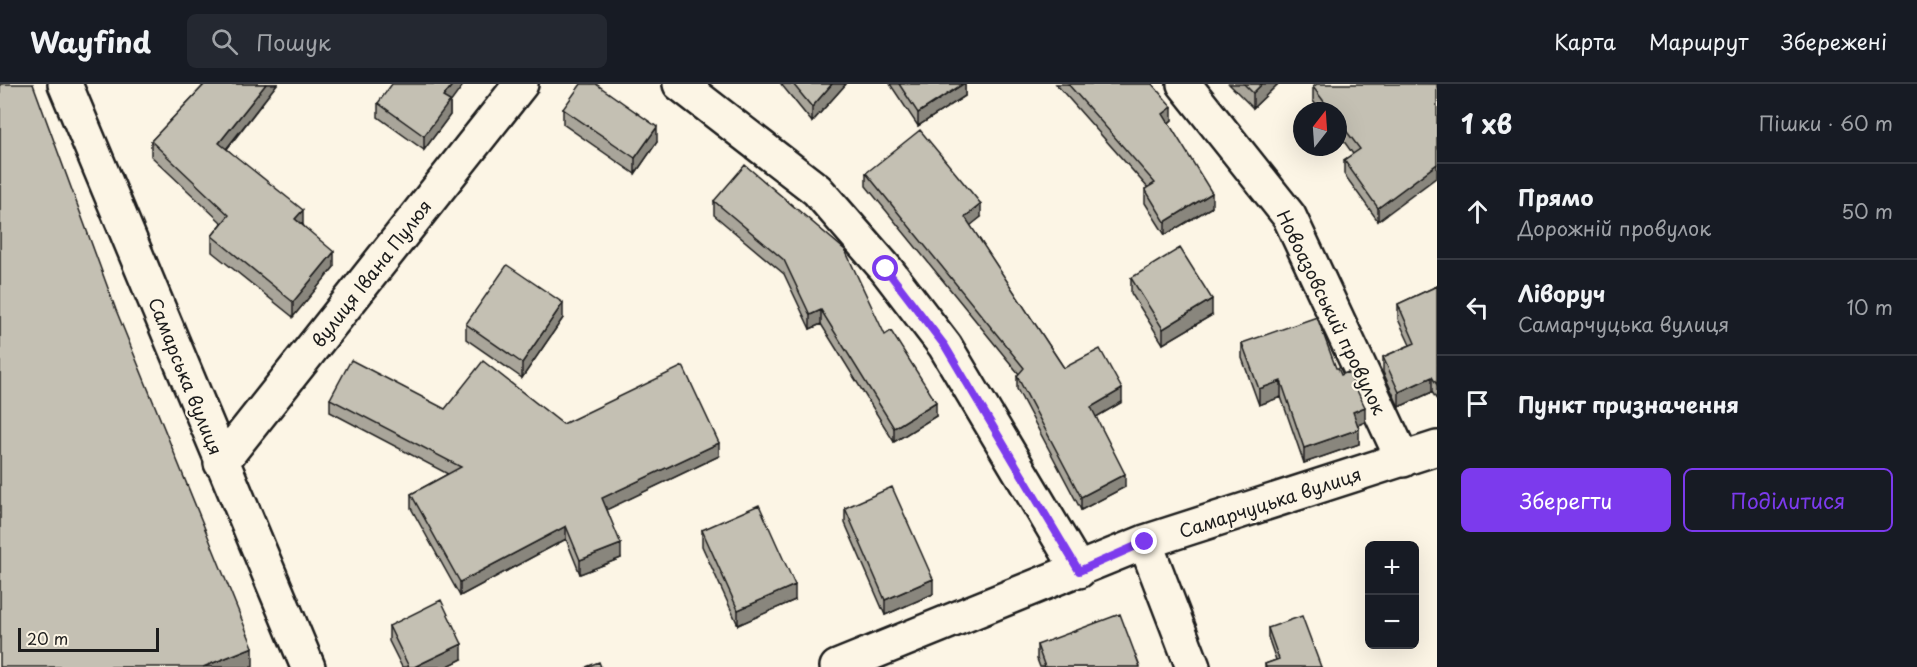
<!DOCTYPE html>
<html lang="uk">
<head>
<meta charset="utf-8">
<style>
  :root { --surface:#171b24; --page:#242831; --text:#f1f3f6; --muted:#9ea1a6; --line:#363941; --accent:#7c3aed }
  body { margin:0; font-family:"Playpen Sans",sans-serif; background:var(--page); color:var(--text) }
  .controls { position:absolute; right:18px; bottom:18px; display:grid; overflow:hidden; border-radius:9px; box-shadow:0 6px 24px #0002 }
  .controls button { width:54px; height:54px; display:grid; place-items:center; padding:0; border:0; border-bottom:2px solid var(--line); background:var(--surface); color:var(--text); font:30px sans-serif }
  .compass { position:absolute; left:1293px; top:18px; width:54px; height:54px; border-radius:50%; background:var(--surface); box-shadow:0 6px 24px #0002; rotate:17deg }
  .scale { position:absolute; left:18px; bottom:15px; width:141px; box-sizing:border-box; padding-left:6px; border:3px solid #1c1c1c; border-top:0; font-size:16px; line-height:21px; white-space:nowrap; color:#1c1c1c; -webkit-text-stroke:4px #fcf5e5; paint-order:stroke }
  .stop { position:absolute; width:18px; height:18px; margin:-14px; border:4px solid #7c3aed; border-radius:50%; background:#fff }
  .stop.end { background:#7c3aed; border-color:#fff; box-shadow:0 2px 6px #0008 }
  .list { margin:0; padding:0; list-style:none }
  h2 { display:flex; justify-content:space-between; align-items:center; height:78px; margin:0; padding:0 24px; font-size:26px }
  h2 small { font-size:20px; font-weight:400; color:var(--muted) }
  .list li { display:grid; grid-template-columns:39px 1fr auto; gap:18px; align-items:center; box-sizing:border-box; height:96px; padding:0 24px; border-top:2px solid var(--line) }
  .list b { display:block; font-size:22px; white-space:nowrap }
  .list p { margin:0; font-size:20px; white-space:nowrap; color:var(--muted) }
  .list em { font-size:20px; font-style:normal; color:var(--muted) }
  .actions { display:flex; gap:12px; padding:18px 24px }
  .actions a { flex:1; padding:14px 0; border:2px solid var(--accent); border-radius:9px; text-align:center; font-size:21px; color:var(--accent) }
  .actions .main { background:var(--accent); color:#fff }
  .icon { flex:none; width:33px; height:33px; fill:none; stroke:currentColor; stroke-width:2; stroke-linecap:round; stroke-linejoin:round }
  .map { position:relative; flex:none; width:1437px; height:583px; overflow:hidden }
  header { display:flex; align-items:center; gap:36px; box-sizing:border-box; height:84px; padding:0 30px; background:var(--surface); border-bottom:2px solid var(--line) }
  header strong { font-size:28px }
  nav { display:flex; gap:33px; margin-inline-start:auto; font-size:21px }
  .search { width:420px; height:54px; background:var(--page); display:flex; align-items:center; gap:15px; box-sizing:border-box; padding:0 21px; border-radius:9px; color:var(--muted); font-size:22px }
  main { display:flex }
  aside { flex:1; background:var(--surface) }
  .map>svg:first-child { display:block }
</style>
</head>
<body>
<header>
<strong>Wayfind</strong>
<div class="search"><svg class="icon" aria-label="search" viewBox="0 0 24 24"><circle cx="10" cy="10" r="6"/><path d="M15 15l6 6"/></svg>Пошук</div>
<nav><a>Карта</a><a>Маршрут</a><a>Збережені</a></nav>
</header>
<main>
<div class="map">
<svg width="1437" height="583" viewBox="0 0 1437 583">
  <rect width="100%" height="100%" fill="#fcf5e5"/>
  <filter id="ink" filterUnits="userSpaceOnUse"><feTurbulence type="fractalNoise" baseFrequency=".0167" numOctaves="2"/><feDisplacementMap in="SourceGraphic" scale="12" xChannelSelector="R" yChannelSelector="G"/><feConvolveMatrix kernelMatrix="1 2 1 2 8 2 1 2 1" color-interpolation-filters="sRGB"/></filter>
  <g filter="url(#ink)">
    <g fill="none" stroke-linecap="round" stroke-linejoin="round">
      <defs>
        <path id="street" d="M65,0L308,583
          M680,0L817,106L886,185L945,262L1079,487
          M1184,0L1289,132L1403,376
          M221,379L521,0
          M1145,458L1193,583
          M837,583L1145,458L1437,364"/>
      </defs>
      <use href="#street" stroke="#1c1c1c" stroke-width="38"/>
      <use href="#street" stroke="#fcf5e5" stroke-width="33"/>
    </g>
    <path fill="#a9a59a" stroke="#1c1c1c" stroke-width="1.5" d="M200,0H277L227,65L303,141L334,183L293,233L212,168V152L222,139L151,72V57L203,2Z
      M781,0H846L812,38Z
      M890,0H965V12L918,42Z
      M1056,0H1152L1172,36L1169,39L1212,123L1165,151L1145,119V105L1148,104Z
      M1229,0H1278L1253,24Z
      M1437,0L1378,137L1344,90V76L1353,70L1338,49V27H1321L1313,17V3Z
      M378,19H450V31L424,66L378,33Z
      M563,25L657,58L635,90L563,40Z
      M866,89L981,133L970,141L1064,284L1122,318L1096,333L1125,403L1081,426L1017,305V292L1019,290L866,102Z
      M714,117L885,251L936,332L894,358L821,240L810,245L784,190L714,131Z
      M1131,194L1212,231L1163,260L1131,209Z
      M1437,202V316L1432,308L1399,323L1383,288V273L1410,261L1398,235V220Z
      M563,234L522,294L466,255V240Z
      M1242,259L1336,284L1341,291L1365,338L1358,341L1359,360L1304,379L1281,313L1259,321L1242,274Z
      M330,315L445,325L563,340L719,372L607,425L621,474L580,490L566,455L460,512L411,424V410L448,390L330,328Z
      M845,424L933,510L885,531L845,439Z
      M702,446L795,516L738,541L702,462Z
      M389,542L462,575L446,583H402L389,557Z
      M1268,544L1321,583H1265V580L1276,576L1268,553Z
      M1037,561L1140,583H1040L1037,575Z"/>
    <path fill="#89867d" stroke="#1c1c1c" stroke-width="1.5" d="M266,0H277L219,74V59Z
      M453,0H464L450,19V31L424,66V52L443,13Z
      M832,0H846L812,38V23Z
      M963,0H965V12L918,42V29Z
      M1262,0H1278L1253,24V9Z
      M1172,23V36L1163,43V30Z
      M657,43V58L635,90V74Z
      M1437,80V93L1378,137V124Z
      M1212,109V123L1165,151V138Z
      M981,120V133L965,146V133Z
      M303,126V141L295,135Z
      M334,168V183L293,233V218Z
      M1212,215V231L1163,260V245Z
      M563,219V234L522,294V279Z
      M821,226V240L810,245V231Z
      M1432,293V308L1399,323V308Z
      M1281,297V313L1259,321V305Z
      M1122,305V318L1091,336V323Z
      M936,318V332L894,358V344Z
      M1365,323V338L1353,343V328Z
      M1359,345V360L1304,379V364Z
      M719,359V372L602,428V414Z
      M1125,390V403L1081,426V413Z
      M566,442V455L460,512V498Z
      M621,460V474L580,490V476Z
      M933,495V510L885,531V516Z
      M795,501V516L738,541V526Z
      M462,560V575L446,583H414Z
      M253,563V583H203Z"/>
    <path fill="#c4c0b3" stroke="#1c1c1c" stroke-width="1.5" d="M0,0H33L116,226L253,563L203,583H0Z
      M205,0H266L219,59L303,126L295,135L334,168L293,218L212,152L229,131L151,57Z
      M392,0H453L443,13L450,17L424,52L378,19Z
      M581,0H596L657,43L635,74L563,25Z
      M793,0H832L812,23Z
      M899,0H963L918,29Z
      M1068,0H1152L1172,23L1163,30L1212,109L1165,138L1145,105L1155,99Z
      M1244,0H1262L1253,9Z
      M1317,0H1437V80L1378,124L1344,76L1360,65L1338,36V27H1331L1313,3Z
      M920,46L981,120L965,133L1064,284L1100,265L1122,305L1091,323L1125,390L1081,413L1017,292L1024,284L866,89Z
      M745,81L845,166L885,251L891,247L936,318L894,344L821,226L810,231L784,176L714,117Z
      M1180,164L1212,215L1163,245L1131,194Z
      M507,181L563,219L522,279L466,240Z
      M1437,202V301L1432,293L1399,308L1383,273L1415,259L1398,220Z
      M1317,233L1336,284H1338L1341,291L1348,288L1365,323L1353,328L1359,345L1304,364L1281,297L1259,305L1242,259Z
      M351,276L445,325L483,277L563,340L683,282L719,359L602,414L621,460L580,476L566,442L460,498L411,410L461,383L330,315Z
      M892,403L933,495L885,516L845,424Z
      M759,421L795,501L738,526L702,446Z
      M441,516L462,560L414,583H409L389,542Z
      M1120,530L1140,583H1045L1037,561Z
      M1302,532L1321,583H1266L1265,580L1279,575L1268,544Z
      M599,578L601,583H586Z"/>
  </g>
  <g fill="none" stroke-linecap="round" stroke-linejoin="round" filter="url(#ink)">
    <path stroke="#7c3aed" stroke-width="8" d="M886,185L945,262L1079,487L1145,458"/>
  </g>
  <g text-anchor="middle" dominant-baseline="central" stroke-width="4.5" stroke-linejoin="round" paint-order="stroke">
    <g font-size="18" fill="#1c1c1c" stroke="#fcf5e5">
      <text transform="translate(371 189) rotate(-52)">вулиця Івана Пулюя</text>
      <text transform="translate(1332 228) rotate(64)">Новоазовський провулок</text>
      <text transform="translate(186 292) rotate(68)">Самарська вулиця</text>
      <text transform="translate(1270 418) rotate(-18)">Самарчуцька вулиця</text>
    </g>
  </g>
</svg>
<div class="controls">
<button>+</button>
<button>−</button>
</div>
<svg class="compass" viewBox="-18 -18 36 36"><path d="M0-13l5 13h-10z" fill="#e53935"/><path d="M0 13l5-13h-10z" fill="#9ea1a6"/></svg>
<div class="scale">20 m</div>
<div class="stop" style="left:886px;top:185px"></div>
<div class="stop end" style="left:1145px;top:458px"></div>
</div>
<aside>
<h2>1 хв<small>Пішки · 60 m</small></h2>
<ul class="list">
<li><svg class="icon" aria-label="ahead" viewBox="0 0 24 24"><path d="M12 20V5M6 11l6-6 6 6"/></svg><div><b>Прямо</b><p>Дорожній провулок</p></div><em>50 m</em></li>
<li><svg class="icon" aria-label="left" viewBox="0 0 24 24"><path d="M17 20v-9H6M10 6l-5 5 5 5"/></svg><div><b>Ліворуч</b><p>Самарчуцька вулиця</p></div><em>10 m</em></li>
<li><svg class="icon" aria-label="arrive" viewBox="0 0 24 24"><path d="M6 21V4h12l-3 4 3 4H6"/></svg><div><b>Пункт призначення</b></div></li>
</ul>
<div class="actions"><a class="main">Зберегти</a><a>Поділитися</a></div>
</aside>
</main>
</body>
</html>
